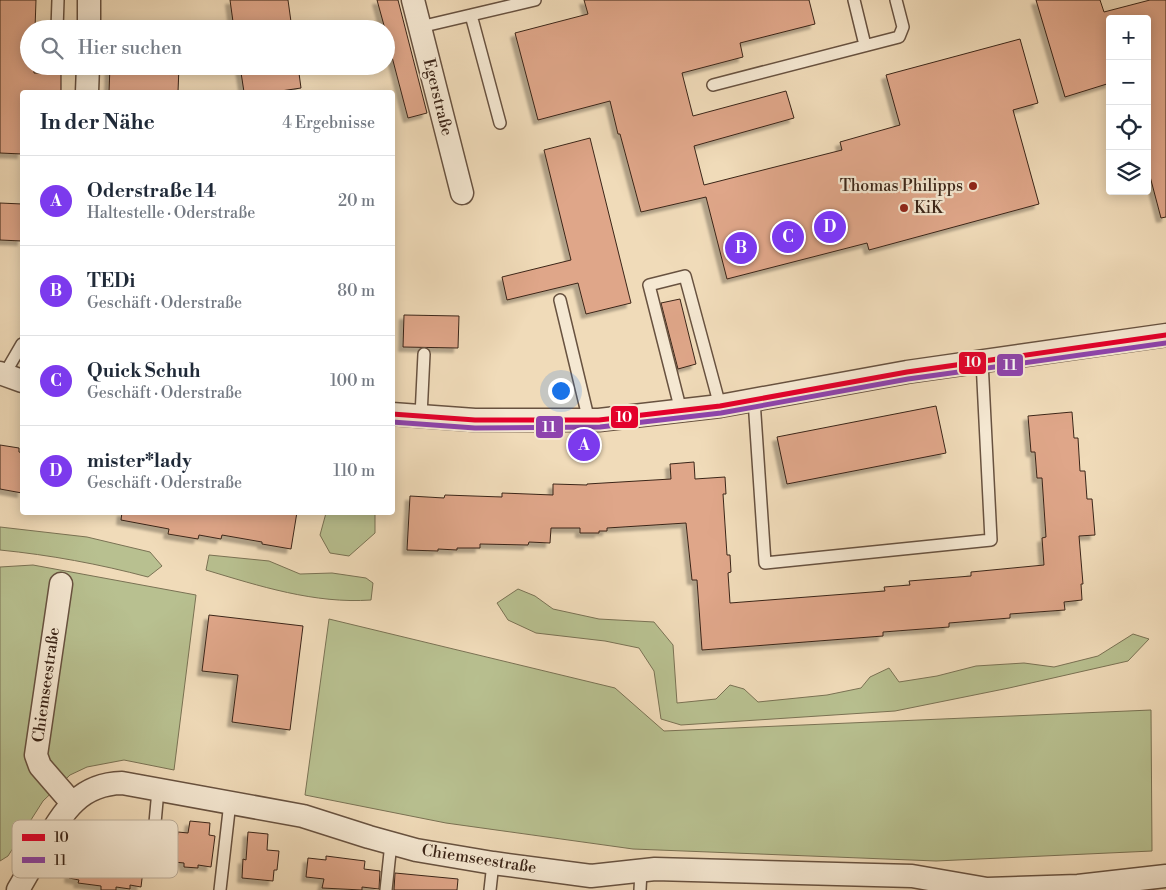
<!DOCTYPE html>
<html lang="de">
<head>
<meta charset="utf-8">
<style>
  :root { --surface:#fff; --page:#f6f6f7; --text:#1f2937; --muted:#747a83; --line:#e0e1e3; --accent:#7c3aed }
  body { margin:0; font-family:"Libre Bodoni",serif; background:var(--page); color:var(--text) }
  .controls { position:absolute; right:15px; top:15px; display:grid; overflow:hidden; border-radius:5px; box-shadow:0 2px 12px #0003 }
  .controls button { width:45px; height:45px; display:grid; place-items:center; padding:0; border:0; border-bottom:1px solid var(--line); background:var(--surface); color:var(--text); font:25px sans-serif }
  .you { position:absolute; left:560px; top:390px; width:18px; height:18px; margin:-12px; border:4px solid #fff; border-radius:50%; background:#1a73e8; box-shadow:0 0 0 8px #1a73e833 }
  .badge { display:grid; place-items:center; width:32px; height:32px; border-radius:50%; background:var(--accent); color:#fff; font-size:16px; font-weight:700 }
  .pin { position:absolute; translate:-50% -50%; border:2px solid #fff; box-shadow:0 1px 5px #0006 }
  .list { margin:0; padding:0; list-style:none }
  h2 { display:flex; justify-content:space-between; align-items:center; height:65px; margin:0; padding:0 20px; font-size:21px }
  h2 small { font-size:16px; font-weight:400; color:var(--muted) }
  .list li { display:grid; grid-template-columns:32px 1fr auto; gap:15px; align-items:center; box-sizing:border-box; height:90px; padding:0 20px; border-top:1px solid var(--line) }
  .list b { display:block; font-size:19px; white-space:nowrap }
  .list p { margin:0; font-size:16px; white-space:nowrap; color:var(--muted) }
  .list em { font-size:16px; font-style:normal; color:var(--muted) }
  .icon { flex:none; width:28px; height:28px; fill:none; stroke:currentColor; stroke-width:2; stroke-linecap:round; stroke-linejoin:round }
  .map { position:relative; flex:none; width:1166px; height:890px; overflow:hidden }
  .search { position:absolute; background:var(--surface); box-shadow:0 2px 12px #0003; left:20px; top:20px; width:375px; height:55px; display:flex; align-items:center; gap:12px; box-sizing:border-box; padding:0 18px; border-radius:28px; color:var(--muted); font-size:19px }
  .panel { position:absolute; background:var(--surface); box-shadow:0 2px 12px #0003; left:20px; top:90px; width:375px; height:425px; border-radius:5px }
  .map>svg:first-child { display:block }
</style>
</head>
<body>
<div class="map">
<svg width="1166" height="890" viewBox="0 0 1166 890">
  <defs>
    <filter id="shadow"><feDropShadow dx="-4.5" dy="4.5" stdDeviation="1" flood-color="#0004"/></filter>
  </defs>
  <rect width="100%" height="100%" fill="#f0dbb9"/>
  <filter id="stains"><feTurbulence type="fractalNoise" baseFrequency=".004" numOctaves="4"/><feColorMatrix values="0 0 0 0 .2 0 0 0 0 .09 0 0 0 0 .02 0 0 0 .5 -.17"/></filter>
  <radialGradient id="worn" r=".72"><stop offset=".6" stop-color="#630" stop-opacity="0"/><stop offset="1" stop-color="#630" stop-opacity=".3"/></radialGradient>
  <path fill="#b8c090" stroke="#7a7254" d="M326,513H348L349,514L351,513H375V533L349,556L330,553L320,535Z
    M0,527L87,537L150,552L162,566L148,577C99,564 50,555 0,550Z
    M209,555L269,561L300,574L332,573L366,578L373,583L371,600C315,604 259,586 206,570Z
    M33,565L196,595L174,770L124,760L87,767L70,775L43,801L8,856L0,861V567Z
    M518,589L535,596L553,609L599,619L654,622L673,645L677,703L716,699L730,685L744,689L758,702L827,695L861,688L870,677L889,668L899,682L937,676L976,666L1024,663L1054,667L1098,656L1133,634L1149,639L1128,661L1009,688L895,711L681,725L661,719L654,671L639,648L605,641L536,633L508,620L497,603Z
    M329,619L615,688L664,731L1151,710L1152,851L936,861L633,849L446,823L305,795Z"/>
  <path fill="#dfa689" stroke="#3b2518" filter="url(#shadow)" d="M0,0H36L35,29H29V66H34V73L61,74V92H22V154L0,153Z
    M230,0H288L292,29H234Z
    M377,0H398L427,113L408,118L386,34V29H385Z
    M584,0H809L815,24L740,43L743,57L682,73L693,116L786,91L794,118L694,146L704,185L842,150L840,142L900,125L886,75L1020,39L1038,103L1013,110L1039,204L869,250L867,243L727,279L706,197L641,212L620,134H618L610,101L538,120L515,33L588,14Z
    M1036,0H1100L1104,12L1150,0H1166V217L1161,218L1147,165V19H1110V83L1065,97Z
    M110,66H179L178,92H109Z
    M240,66H298L301,88L274,92H244Z
    M590,138L631,303L586,314L578,283L507,300L502,277L571,260L544,150Z
    M0,203L22,204V241L0,240Z
    M680,299L696,364L678,369L661,303Z
    M404,315L459,316L458,348L403,347Z
    M936,406L946,453L787,484L777,437Z
    M1072,412L1074,438H1078L1080,471H1085L1087,499H1092L1095,535L1079,536L1083,584H1081L1082,600L1064,602L1065,610L1010,614V618L949,623V627L883,632V636L702,650L697,580H692L686,523L607,528V531H599V533H580V528H551L550,543L529,542L528,545L480,544V548H457V550L438,549V551L407,550L410,496L444,498L445,495L502,497V493L553,495V484L587,485V484L671,479L670,464L694,462L695,479L725,477L726,494H723L727,555H730L731,572L728,573L730,603L885,591L884,587L910,585L909,581L971,576V572L1044,565L1042,538L1046,537L1042,478H1037L1035,452H1031L1028,416Z
    M0,445L19,448V452L22,453V493L0,489Z
    M122,512H297L291,549L262,544V542L222,535L221,539L199,535L198,539L168,534L169,529L121,520Z
    M209,615L303,626L290,730L232,722L238,675L202,671Z
    M190,821L210,823L209,835L215,836L211,867L198,865V868L184,867V863L174,862L178,832L188,833Z
    M248,832L268,834L267,850L279,851L277,870H274L273,881L242,878L243,859L246,860Z
    M74,844L145,854L141,887L130,885V889L116,887V890H101V886L78,883L79,880L69,878Z
    M326,856L365,861L364,869L380,871L379,889L362,887V890L322,888L324,879L306,877L308,858L326,860Z
    M395,873L458,879L457,890H394Z"/>
  <g fill="none" stroke-linecap="round" stroke-linejoin="round">
    <defs>
      <path id="lane" d="M854,0L865,45
        M471,15L500,123
        M420,27L535,0
        M57,29L58,0
        M713,85L899,37L903,27L896,0
        M560,300L589,421
        M4,375L22,344
        M754,400L765,563L991,540L982,361
        M681,411L649,285L685,276L720,406
        M421,416L424,354
        M105,831L151,836L154,834L158,790
        M220,890L230,802
        M386,890L391,843
        M490,890L493,863
        M640,890L641,871"/>
      <path id="street" d="M413,0L462,193
        M89,29V0
        M87,92L88,66
        M0,373L22,381
        M392,414L475,420H599L720,406L907,372L1166,335
        M61,584L36,755L40,766L72,803
        M18,890C27,874 36,859 45,843C64,811 80,784 122,783L303,816L369,837L416,850L493,863L591,876L655,869L912,876L987,889L1078,886L1166,876"/>
    </defs>
    <use href="#lane" stroke="#685240" stroke-width="14"/>
    <use href="#street" stroke="#685240" stroke-width="25"/>
    <use href="#lane" stroke="#f5e8d2" stroke-width="11"/>
    <use href="#street" stroke="#f5e8d2" stroke-width="22"/>
    <defs>
      <path id="bus-1" d="M392,414L475,420H599L720,406L907,372L1166,335"/>
      <path id="bus-2" d="M392,422L475,428L600,427L721,413L908,379L1166,343"/>
    </defs>
    <use href="#bus-1" stroke="#f5e8d2" stroke-width="9"/>
    <use href="#bus-2" stroke="#f5e8d2" stroke-width="9"/>
    <use href="#bus-1" stroke="#e4002b" stroke-width="5"/>
    <use href="#bus-2" stroke="#8e44ad" stroke-width="5"/>
  </g>
  <g fill="#8f2418" stroke="#f5e8d2" stroke-width="2">
    <circle cx="973" cy="186" r="5"/>
    <circle cx="904" cy="208" r="5"/>
  </g>
  <g text-anchor="middle" dominant-baseline="central" stroke-width="4.5" stroke-linejoin="round" paint-order="stroke">
    <g font-size="16" fill="#3b2518" stroke="#f5e8d2">
      <text transform="translate(438 97) rotate(76)">Egerstraße</text>
      <text transform="translate(46 685) rotate(-82)">Chiemseestraße</text>
      <text transform="translate(479 859) rotate(9)">Chiemseestraße</text>
    </g>
    <g font-size="16" fill="#3b2518" stroke="#f5e8d2" text-anchor="end">
      <text x="963" y="186">Thomas Philipps</text>
      <text x="914" y="208" text-anchor="start">KiK</text>
    </g>
  </g>
  <rect x="12" y="820" width="166" height="58" rx="8" fill="#f5e8d2" stroke="#bdae9a" stroke-width="1"/>
  <rect x="22" y="834" width="23" height="7" fill="#e4002b"/>
  <rect x="22" y="857" width="23" height="6" fill="#8e44ad"/>
  <g font-size="14" fill="#3b2518">
    <text x="54" y="842">10</text>
    <text x="54" y="865">11</text>
  </g>
  <g stroke="#f5e8d2" stroke-width="2">
    <rect x="958" y="351" width="29" height="24" rx="5" fill="#e4002b"/>
    <rect x="996" y="353" width="28" height="24" rx="5" fill="#8e44ad"/>
    <rect x="610" y="405" width="29" height="24" rx="5" fill="#e4002b"/>
    <rect x="535" y="415" width="29" height="24" rx="5" fill="#8e44ad"/>
  </g>
  <g font-size="14" text-anchor="middle" font-weight="bold" fill="#fff">
    <text x="973" y="367">10</text>
    <text x="1010" y="370">11</text>
    <text x="624" y="422">10</text>
    <text x="549" y="432">11</text>
  </g>
  <rect width="100%" height="100%" filter="url(#stains)"/>
  <rect width="100%" height="100%" fill="url(#worn)"/>
</svg>
<div class="controls">
<button>+</button>
<button>−</button>
<button><svg class="icon" aria-label="locate" viewBox="0 0 24 24"><circle cx="12" cy="12" r="6"/><path d="M12 2v4M12 18v4M2 12h4M18 12h4"/></svg></button>
<button><svg class="icon" aria-label="layers" viewBox="0 0 24 24"><path d="M12 4l9 5-9 5-9-5zM3 14l9 5 9-5"/></svg></button>
</div>
<div class="you"></div>
<div class="pin badge" style="left:584px;top:445px">A</div>
<div class="pin badge" style="left:741px;top:248px">B</div>
<div class="pin badge" style="left:788px;top:237px">C</div>
<div class="pin badge" style="left:830px;top:227px">D</div>
<div class="search"><svg class="icon" aria-label="search" viewBox="0 0 24 24"><circle cx="10" cy="10" r="6"/><path d="M15 15l6 6"/></svg>Hier suchen</div>
<section class="panel">
<h2>In der Nähe<small>4 Ergebnisse</small></h2>
<ul class="list">
<li><span class="badge">A</span><div><b>Oderstraße 14</b><p>Haltestelle · Oderstraße</p></div><em>20 m</em></li>
<li><span class="badge">B</span><div><b>TEDi</b><p>Geschäft · Oderstraße</p></div><em>80 m</em></li>
<li><span class="badge">C</span><div><b>Quick Schuh</b><p>Geschäft · Oderstraße</p></div><em>100 m</em></li>
<li><span class="badge">D</span><div><b>mister*lady</b><p>Geschäft · Oderstraße</p></div><em>110 m</em></li>
</ul>
</section>
</div>
</body>
</html>
